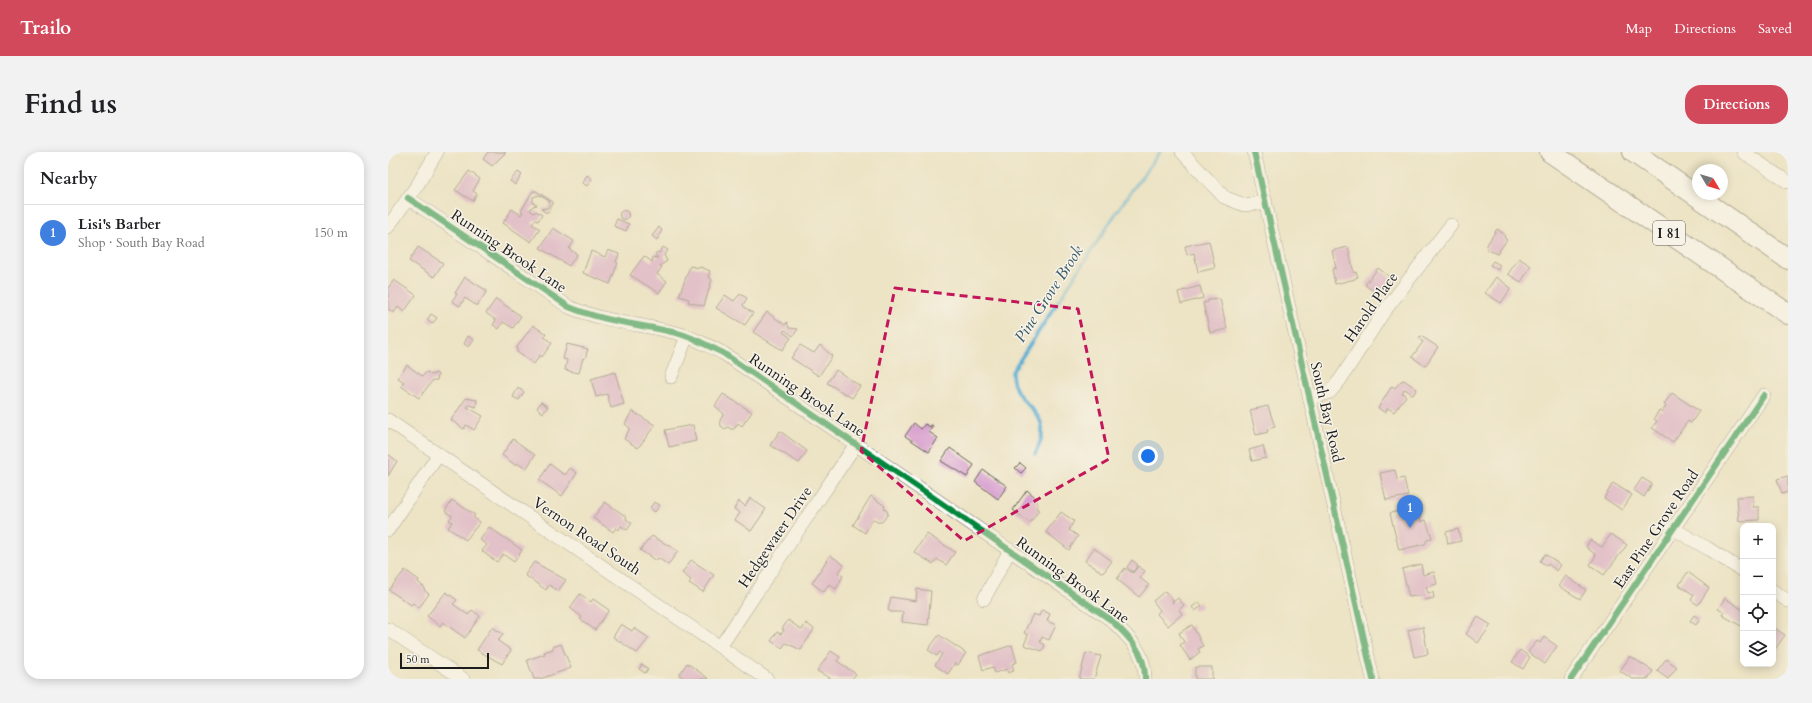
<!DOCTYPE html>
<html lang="en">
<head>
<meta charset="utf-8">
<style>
  :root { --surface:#fff; --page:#f2f2f2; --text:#202124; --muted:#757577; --line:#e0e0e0; --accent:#d1495b }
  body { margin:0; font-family:Cardo,serif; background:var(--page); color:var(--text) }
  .controls { position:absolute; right:12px; bottom:12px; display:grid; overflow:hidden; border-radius:8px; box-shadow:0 2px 10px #0003 }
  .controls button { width:36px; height:36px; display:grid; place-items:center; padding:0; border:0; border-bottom:1px solid var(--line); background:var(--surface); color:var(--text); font:20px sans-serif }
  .compass { position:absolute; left:1304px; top:12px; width:36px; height:36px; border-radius:50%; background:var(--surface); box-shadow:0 2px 10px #0003; rotate:128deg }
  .scale { position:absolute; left:12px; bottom:10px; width:89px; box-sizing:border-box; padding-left:4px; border:2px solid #1c1c1c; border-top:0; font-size:11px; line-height:14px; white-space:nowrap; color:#1c1c1c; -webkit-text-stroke:3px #f7f3e8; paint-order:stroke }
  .you { position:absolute; left:760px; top:304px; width:14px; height:14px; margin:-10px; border:3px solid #fff; border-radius:50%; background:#1a73e8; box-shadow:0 0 0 6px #1a73e833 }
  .badge { display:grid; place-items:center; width:26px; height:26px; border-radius:50%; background:var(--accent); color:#fff; font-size:13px; font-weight:700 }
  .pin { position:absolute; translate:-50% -33px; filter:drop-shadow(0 1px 2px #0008) }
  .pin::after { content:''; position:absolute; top:21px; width:14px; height:12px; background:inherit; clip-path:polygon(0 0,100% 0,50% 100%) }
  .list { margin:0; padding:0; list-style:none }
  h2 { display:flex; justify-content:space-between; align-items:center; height:52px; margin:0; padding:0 16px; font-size:17px }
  h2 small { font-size:13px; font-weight:400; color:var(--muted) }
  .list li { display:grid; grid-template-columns:26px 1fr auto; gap:12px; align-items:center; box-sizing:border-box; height:56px; padding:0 16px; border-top:1px solid var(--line) }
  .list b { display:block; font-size:15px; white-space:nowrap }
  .list p { margin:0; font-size:13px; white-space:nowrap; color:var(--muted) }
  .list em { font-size:13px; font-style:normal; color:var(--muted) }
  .icon { flex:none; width:22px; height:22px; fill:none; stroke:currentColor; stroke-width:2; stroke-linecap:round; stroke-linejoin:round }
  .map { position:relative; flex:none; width:1400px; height:527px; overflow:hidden; border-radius:16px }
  header { display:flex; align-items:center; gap:24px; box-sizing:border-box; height:56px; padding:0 20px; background:var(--accent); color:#fff }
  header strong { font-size:19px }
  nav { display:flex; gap:22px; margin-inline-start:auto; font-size:14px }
  .intro { display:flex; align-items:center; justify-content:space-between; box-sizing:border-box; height:96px; padding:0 24px }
  h1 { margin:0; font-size:28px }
  .button { padding:10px 18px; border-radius:16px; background:var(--accent); color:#fff; font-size:14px; font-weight:700 }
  main { display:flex; gap:24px; padding:0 24px }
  aside { flex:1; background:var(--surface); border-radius:16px; box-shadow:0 2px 10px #0003 }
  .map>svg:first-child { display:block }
</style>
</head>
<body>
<header>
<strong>Trailo</strong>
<nav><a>Map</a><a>Directions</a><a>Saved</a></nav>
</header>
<div class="intro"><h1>Find us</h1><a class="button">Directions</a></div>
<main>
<aside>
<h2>Nearby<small></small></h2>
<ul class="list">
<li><span class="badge" style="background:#3f7fe0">1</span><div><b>Lisi's Barber</b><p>Shop · South Bay Road</p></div><em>150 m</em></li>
</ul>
</aside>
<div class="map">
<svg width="1400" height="527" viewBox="0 0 1400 527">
  <rect width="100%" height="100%" fill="#f7f3e8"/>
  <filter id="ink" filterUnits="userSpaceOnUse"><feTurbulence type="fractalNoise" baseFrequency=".025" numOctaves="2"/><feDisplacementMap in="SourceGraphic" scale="8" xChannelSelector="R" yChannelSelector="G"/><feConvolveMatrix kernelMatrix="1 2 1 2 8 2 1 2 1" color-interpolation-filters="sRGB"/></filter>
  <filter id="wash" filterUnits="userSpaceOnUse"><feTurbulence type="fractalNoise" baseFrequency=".012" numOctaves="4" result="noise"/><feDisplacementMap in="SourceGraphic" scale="16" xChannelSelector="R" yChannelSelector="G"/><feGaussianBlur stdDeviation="0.9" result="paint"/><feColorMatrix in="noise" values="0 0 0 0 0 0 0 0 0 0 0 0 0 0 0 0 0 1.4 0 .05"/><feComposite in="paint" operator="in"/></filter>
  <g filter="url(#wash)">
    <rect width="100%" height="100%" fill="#ede3c5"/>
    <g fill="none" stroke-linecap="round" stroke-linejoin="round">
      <path stroke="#57add3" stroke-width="3.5" d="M647,302C672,255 624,259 624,220L732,55L772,0"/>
    </g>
    <g id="blocks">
      <path fill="#d698cd" d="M100,0H118L104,14L95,7Z
        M81,19L92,27L85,39L89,42L85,49L67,38Z
        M130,20L134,23L127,33L122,29Z
        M199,23L204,27L199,34L194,31Z
        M145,39H148L165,50V52L160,60H157L153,57L160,56L162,52L161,49L151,43L145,45V51L149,53L145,54L142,58L146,61L148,59L154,63L150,69L147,68L144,72L152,77L143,90L115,71L124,57L133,63L135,60L133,59Z
        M231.5 63a4.5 4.5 0 1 1 9 0a4.5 4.5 0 1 1-9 0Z
        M229,67L241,72L238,79L226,74Z
        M271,75L274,78L269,88L264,84Z
        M165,76L186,89L181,97L189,102L181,114L152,96Z
        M1109,77L1117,83L1116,85L1119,88L1109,102L1098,97L1099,95L1098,94Z
        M821,89L827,116L810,120L806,101L799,103L797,94Z
        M30,95L55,111L46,125L21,109Z
        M275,95L280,98L276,103L279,109L272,114L274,115L269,122L279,129L271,141L242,123L256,104L264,110L265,105L270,106L267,102L269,100L271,101Z
        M960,95L966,121L968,120L970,125L967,126V127L947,132L944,117L948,116L944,99Z
        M220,98L231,102L228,110L230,111L222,132L195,121L203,99L217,105Z
        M1131,106L1143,114L1133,130L1120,122Z
        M1105,109L1112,113L1110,118L1102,113Z
        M302,114L311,116L313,115L322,119L320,125L324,127L316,154L300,150L301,147L291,144Z
        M990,116L1003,126L990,143L977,133Z
        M77,125L99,139L89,154L77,146L72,154L64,149L69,142L67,141Z
        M1108,125L1123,136L1113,151L1097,141Z
        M6,128L28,143L16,160L10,155L6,161L0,157V136Z
        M812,134L815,146L793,152L790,140Z
        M352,142L359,146L355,153L356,155L365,161L357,173L328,156L337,143L346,149Z
        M108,147L133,164L125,176L115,170L111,177L105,173L108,168L98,161Z
        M832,147L839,177L822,181L815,151L820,150V148Z
        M379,160L397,173L399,170L401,176L410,177L405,184L397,178L395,180L403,186L394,198L365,180Z
        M43,162L49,166L44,172L39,168Z
        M145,173L158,182L156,185L164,191L154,205L152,203L146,212L129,200V195Z
        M80,184L86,188L81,195L76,192Z
        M1033,184L1050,195L1037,214L1024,205L1035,190L1031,187Z
        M179,192L200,197L197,207L195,206L191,221L177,218L179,208L175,207Z
        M412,193L426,201L432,193L444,204L431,224L403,206Z
        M19,213L34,224L39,220L44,223L48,221L50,223L49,228H45L31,246L13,234L16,230L10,226Z
        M448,218L472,234L464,246L439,231Z
        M227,220L236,252L223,256L219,242L208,245L203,227Z
        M1016,228L1029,237L1025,243L1017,237L1014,241L1018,244L1006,260L1000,256L997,261L990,256L1004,234L1007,236L1013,229Z
        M130,236L136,240L131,248L125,245Z
        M1284,241L1311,259L1303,271L1300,269L1285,290L1264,276L1269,269L1266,267L1271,258L1274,260L1278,254L1276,252Z
        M335,242L364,260L354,274L350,271L346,277H343L340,275L337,277L333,274L332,268L336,262L327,254Z
        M78,246L89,248L88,255L81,253L79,255L95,264L86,278L78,273L76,277L63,268Z
        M153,250L160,255L155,261L149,256Z
        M880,254L887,275L879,277L880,280L868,283L862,258Z
        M244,259L267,273L250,296L236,287L242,276L237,272Z
        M526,271L533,277L537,272L542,275L543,273L545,274L541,280L550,286L541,300L517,284Z
        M305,273L308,289L281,295L277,278Z
        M392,279L419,299L411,311L382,293Z
        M125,287L147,303L138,317L129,311L127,313L114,303Z
        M875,294L878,306L864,309L861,298Z
        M562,296L586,313L579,325L553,309Z
        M0,302L9,309L0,324Z
        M632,311L638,316L633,321L627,316Z
        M162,312L175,322H178L182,316L189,321L174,344L151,328Z
        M595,318L619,334L610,347L587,330Z
        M1007,318L1009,328L1016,326L1020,344L998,348L992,321Z
        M1400,324V340L1394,342L1389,327Z
        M1254,326L1264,332L1256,345L1246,338Z
        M1225,331L1244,343L1234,358L1216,346Z
        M639,338L648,346L650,353L648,356L651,358L642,371L625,358Z
        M483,344L497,354L496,356L499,359L500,362L494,370H489L485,367L477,381L465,373Z
        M1365,344V355H1371V368L1351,369L1349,345Z
        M362,346L378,357L363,379L347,368L352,361L346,357L351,349L357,354Z
        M64,348L87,363L85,365L92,370L78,388L60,376L64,370L61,368L64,364L57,359Z
        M217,350L239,365L238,367L244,371L239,378L233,374L231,378L228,376L225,380L205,366Z
        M266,350L272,353L267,360L262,356Z
        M1029,355L1033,370L1038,368L1044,386L1039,388L1037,392L1011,398L1002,361Z
        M673,360L686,369L681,378L690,384L681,398L658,380Z
        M101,375L134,398L126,410L115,402L109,410L94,399L99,393L92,388Z
        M1070,377L1073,389L1060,392L1058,380Z
        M539,382L567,400L558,413L549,407L545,412L526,400Z
        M1223,382L1239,393L1216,423L1202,413L1208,403L1198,395L1202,388L1214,395Z
        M264,384L290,399L280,413L270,406L268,409L252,398Z
        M706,396L724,409L715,421L697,409Z
        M1157,402L1173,413L1169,419L1160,412L1159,414L1152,409Z
        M442,403L456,413L450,421L455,424L448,437L441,432L436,440L424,431Z
        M303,408L326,423L315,440L301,431L303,428L294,421Z
        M744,408L750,413L745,420L739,415Z
        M146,410L178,428L170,439L161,433L158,438L137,423Z
        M1033,412L1035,423L1046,420L1049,432L1038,435L1040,441L1045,440L1046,446L1037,448L1036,443L1021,445L1014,417Z
        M750,414L757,419L752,426L761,433L751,445L729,427L737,416L745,421Z
        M17,418L31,428L30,430L37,436L36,438L41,442L31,456L25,451L23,453L1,438Z
        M1300,420L1321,436L1310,453L1303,448L1306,443L1291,433Z
        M1178,424L1198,438L1192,447L1171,434Z
        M529,437L543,439L540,473L514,470L515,460H503L500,458L503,445L528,449Z
        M777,439L785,448L784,451L790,446L796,453L791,458L794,462L780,474L769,462L772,458L765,449Z
        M58,440L69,448L65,452L80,463L84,458L92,464L77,486L55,470L52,474L39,464Z
        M192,442L203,450L205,447L221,458L207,478L192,467L194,465L182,456Z
        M1337,446L1355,458V471L1353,474L1334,463L1336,460L1330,457Z
        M811,450L814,454L807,459L804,455Z
        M654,458L662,462L659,469L668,473L661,488L654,485L652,490L657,493L654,499L636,493L640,483L636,481L645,462L651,464Z
        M1306,463L1312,467L1308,473L1302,469Z
        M1090,465L1103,473L1090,491L1078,482Z
        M400,468L414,478L418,471L426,477L413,498L398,491L394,496L383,489L389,480L393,482L396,478L394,477Z
        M233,472L244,479L246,476L261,486L249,501L225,485Z
        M804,473L815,494L810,497L812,500L802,508L792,493L796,490L791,481Z
        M104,475L115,482L110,489L123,498L114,512L89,498Z
        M1035,475L1040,502L1026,505L1020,478Z
        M1385,475L1397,483L1385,500Z
        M551,483L578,501L570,513L567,511L560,522L547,513L554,502L552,500L549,504L540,498Z
        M1156,485L1169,494L1157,512L1140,500L1149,489L1152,491Z
        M173,492L183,516L152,527H146L139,508L157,502L156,500L165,497V495Z
        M624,493L629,510L624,512L626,519L620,521L619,517L607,521L605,515L595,518L591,504Z
        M1132,498L1142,505L1135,517L1124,510Z
        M443,499L452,505L449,509L468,522L464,527H444L429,519Z
        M698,501L713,504L706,527H691Z
        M1242,504L1265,519L1260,527H1245L1232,519Z
        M1278,507L1289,515L1280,527L1269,519Z
        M299,511L321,527H298L291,523Z
        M254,512L260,517L257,521L251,517Z
        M807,515H824V527H807Z"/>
    </g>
  </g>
  <g filter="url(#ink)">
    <use href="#blocks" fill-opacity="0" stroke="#656257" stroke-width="1"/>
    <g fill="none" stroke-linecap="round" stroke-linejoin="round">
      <defs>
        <path id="minor" d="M794,0L836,45L856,53L878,50
          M866,0L985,527
          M1355,0L1400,30
          M20,46L181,155C217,170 252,172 289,181C305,185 320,194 335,201L723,468C741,485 758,501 757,527
          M0,75L30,32L49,0
          M283,225L299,184
          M923,246L942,240L952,228L995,161L1063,73
          M0,268L379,527
          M1284,376L1319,396L1355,419
          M0,378L51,302
          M1385,439L1400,449
          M596,447L622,398
          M0,477L75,527
          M332,495L468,292
          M1183,527L1376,243"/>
        <path id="highway" d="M1162,0L1400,162
          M1245,0L1400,107"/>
      </defs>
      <use href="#minor" stroke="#656257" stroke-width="14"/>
      <use href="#highway" stroke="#656257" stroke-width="22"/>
      <use href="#minor" stroke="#fff" stroke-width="13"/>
      <use href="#highway" stroke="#fff" stroke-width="20"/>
      <defs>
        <path id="cycleway" d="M866,0L985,527
          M20,46L181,155C217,170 252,172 289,181C305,185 320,194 335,201L723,468C741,485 758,501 757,527
          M1183,527L1376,243"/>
      </defs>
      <use href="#cycleway" stroke="#f7f3e8" stroke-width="8"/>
      <use href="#cycleway" stroke="#00873e" stroke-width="6"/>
    </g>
  </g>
  <path d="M0 0H1400V527H0ZM507,136L690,157L721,307L576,389L473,299Z" fill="#ede3c5" fill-opacity=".55" fill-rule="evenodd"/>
  <path fill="none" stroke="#c2185b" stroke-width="3" stroke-dasharray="8 5" stroke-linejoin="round" d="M507,136L690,157L721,307L576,389L473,299Z"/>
  <g text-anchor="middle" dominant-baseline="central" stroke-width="3" stroke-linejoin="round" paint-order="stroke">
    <rect fill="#f7f3e8" stroke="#5e5c59" stroke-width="1" x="1265" y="69" width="32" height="24" rx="3"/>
    <g font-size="14" font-weight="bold" fill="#1c1c1c">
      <text x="1281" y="81">I 81</text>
    </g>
    <g font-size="15" fill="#1c1c1c" stroke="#f7f3e8">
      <text transform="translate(121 99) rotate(34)">Running Brook Lane</text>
      <text transform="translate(983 155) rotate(-55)">Harold Place</text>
      <text transform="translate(419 243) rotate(34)">Running Brook Lane</text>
      <text transform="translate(939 260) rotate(77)">South Bay Road</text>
      <text transform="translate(1268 377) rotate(-56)">East Pine Grove Road</text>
      <text transform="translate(199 384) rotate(34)">Vernon Road South</text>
      <text transform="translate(387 385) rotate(-56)">Hedgewater Drive</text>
      <text transform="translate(685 428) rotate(36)">Running Brook Lane</text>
    </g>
    <g font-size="16" font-style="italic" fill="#345665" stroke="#f7f3e8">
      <text transform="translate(661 142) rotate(-57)">Pine Grove Brook</text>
    </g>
  </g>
</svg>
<div class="controls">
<button>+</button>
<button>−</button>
<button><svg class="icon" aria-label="locate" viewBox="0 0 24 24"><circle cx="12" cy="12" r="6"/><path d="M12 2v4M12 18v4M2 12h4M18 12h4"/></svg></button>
<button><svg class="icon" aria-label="layers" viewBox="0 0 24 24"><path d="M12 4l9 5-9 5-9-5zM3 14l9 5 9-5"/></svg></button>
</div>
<svg class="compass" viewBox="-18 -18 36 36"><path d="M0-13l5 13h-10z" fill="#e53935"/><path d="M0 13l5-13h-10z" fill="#757577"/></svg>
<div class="scale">50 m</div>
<div class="you"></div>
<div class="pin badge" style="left:1022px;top:376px;background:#3f7fe0">1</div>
</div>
</main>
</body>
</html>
